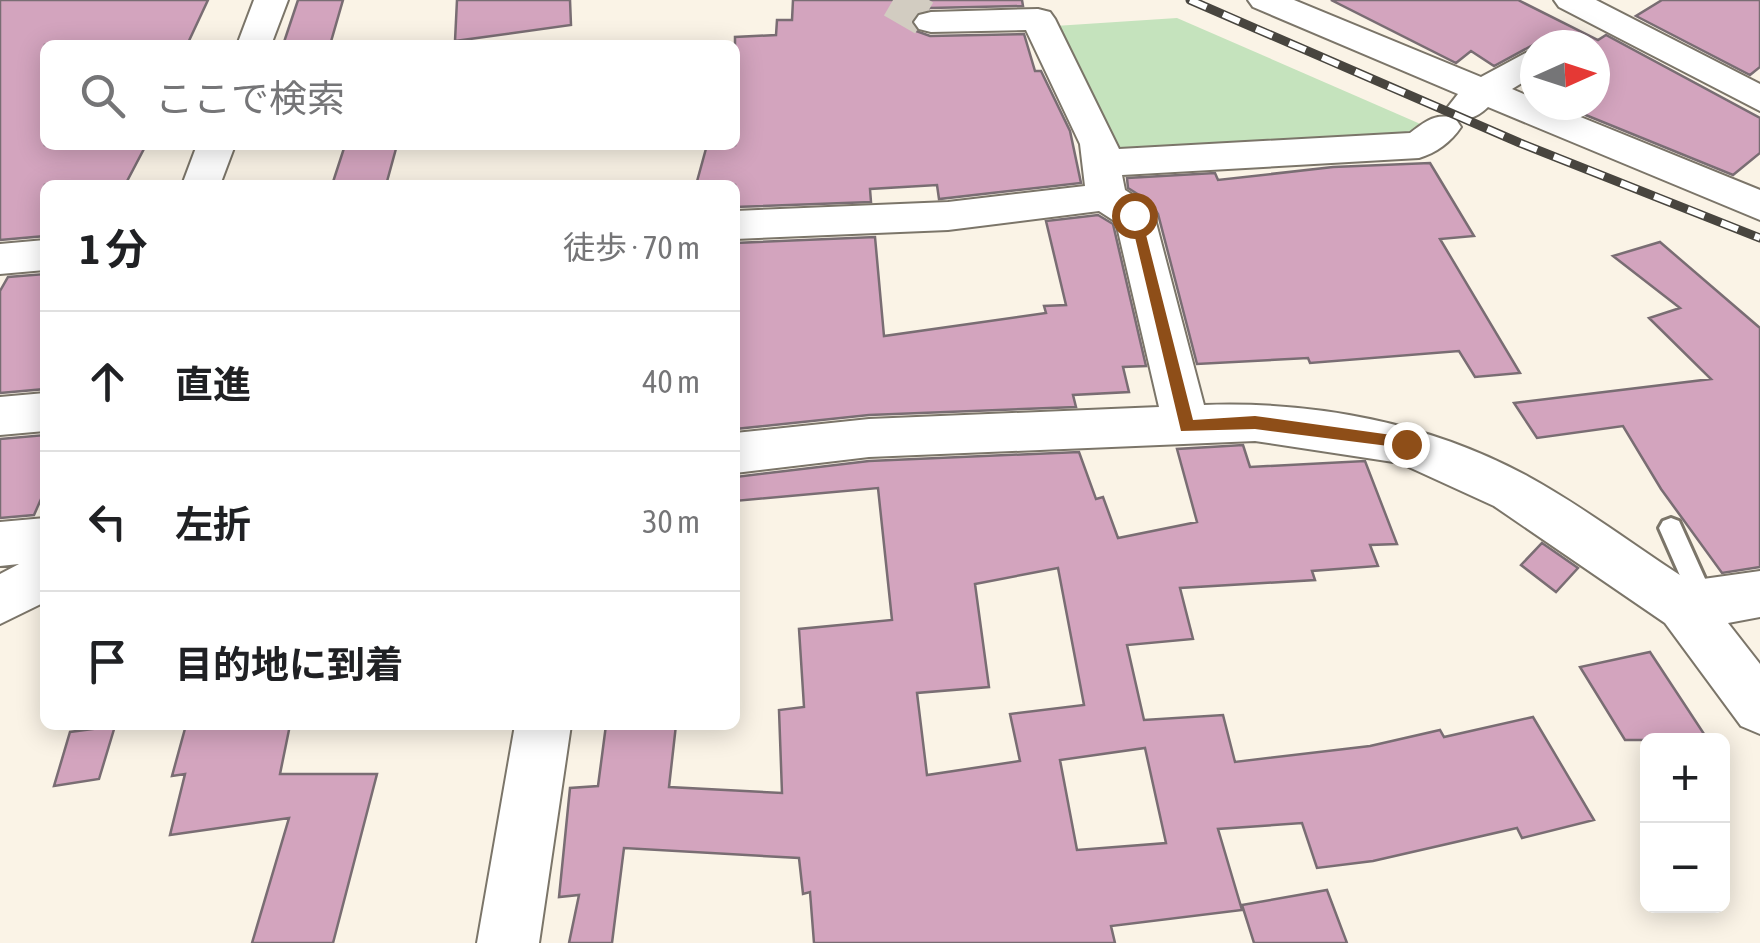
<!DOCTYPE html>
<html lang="ja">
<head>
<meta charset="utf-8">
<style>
  :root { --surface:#fff; --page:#f2f2f2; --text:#202124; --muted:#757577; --line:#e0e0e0 }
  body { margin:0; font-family:"Asap Condensed","Noto Sans JP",sans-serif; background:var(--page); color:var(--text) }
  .controls { position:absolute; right:30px; bottom:30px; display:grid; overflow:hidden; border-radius:15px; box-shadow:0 5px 25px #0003 }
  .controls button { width:90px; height:90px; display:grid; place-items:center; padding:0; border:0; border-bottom:2px solid var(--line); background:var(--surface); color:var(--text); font:50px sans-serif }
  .compass { position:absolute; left:1520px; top:30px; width:90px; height:90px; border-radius:50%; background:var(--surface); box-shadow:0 5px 25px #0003; rotate:87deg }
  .stop { position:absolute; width:30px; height:30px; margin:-22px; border:8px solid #8e4e18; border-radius:50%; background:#fff }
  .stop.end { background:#8e4e18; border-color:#fff; box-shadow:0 2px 10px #0008 }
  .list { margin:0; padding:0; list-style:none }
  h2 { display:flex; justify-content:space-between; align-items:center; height:130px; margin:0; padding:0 40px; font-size:42px }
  h2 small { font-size:32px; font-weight:400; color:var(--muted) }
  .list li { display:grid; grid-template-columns:65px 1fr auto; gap:30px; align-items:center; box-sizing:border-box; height:140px; padding:0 40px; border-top:2px solid var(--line) }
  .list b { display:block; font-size:38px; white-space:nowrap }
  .list em { font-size:32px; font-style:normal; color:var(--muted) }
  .icon { flex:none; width:55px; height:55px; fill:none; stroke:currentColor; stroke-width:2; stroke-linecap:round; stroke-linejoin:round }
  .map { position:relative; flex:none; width:1760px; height:943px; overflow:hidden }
  .search { position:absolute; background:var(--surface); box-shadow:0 5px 25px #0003; left:40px; top:40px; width:700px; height:110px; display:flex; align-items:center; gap:25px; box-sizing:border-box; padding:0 35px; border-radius:15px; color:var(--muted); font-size:38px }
  .panel { position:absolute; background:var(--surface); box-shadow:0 5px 25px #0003; left:40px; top:180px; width:700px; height:550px; border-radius:15px }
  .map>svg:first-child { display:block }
</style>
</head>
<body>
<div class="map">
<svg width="1760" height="943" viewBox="0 0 1760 943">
  <rect width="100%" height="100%" fill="#faf3e6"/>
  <path fill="#c5e3bd" d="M1177,18L1425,126L1411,141L1111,155L1055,26Z"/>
  <path fill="#d3a4be" stroke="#796d73" stroke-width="2.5" fill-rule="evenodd" d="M0,0H208L187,45H45V145H146L125,185H45V236L0,240Z
    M298,0H343L330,45H283Z
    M457,0H570L571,25L455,41Z
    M793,0H1022L1023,6L930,8L916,13L910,22L916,31L930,36L1024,34L1035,71H1041L1070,131L1081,183L939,199L937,185L870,189L871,202L735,207V185H696L707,145H735V37L776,35L777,20H792Z
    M1331,0H1518L1598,40L1606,35L1760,118V153L1733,175L1561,105H1595V45H1533L1494,66L1471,51L1456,63Z
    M1662,0H1760V67L1750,75L1636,16Z
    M345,145H397L386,185H332Z
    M1430,163L1474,236L1440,239L1520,373L1475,377L1459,351L1310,363L1308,358L1197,364L1158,214L1150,202L1128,188L1127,178L1215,173L1218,180L1333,167Z
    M1098,215L1113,224L1146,366L1123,367L1129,392L1073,395L1076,407L869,415L735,429V243L875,237L884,336L1046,313L1044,306L1066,305L1046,221Z
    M1660,242L1760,328V567L1722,573L1661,489L1623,426L1537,438L1514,403L1711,379L1649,318L1680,308L1613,256Z
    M45,274V389L0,393V291L8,277Z
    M45,435V490L34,515L0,518V439Z
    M1243,445L1250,467L1365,461L1397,544L1370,545L1378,566L1312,571L1315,580L1180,588L1193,639L1127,645L1144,720L1223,715L1235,762L1370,746L1440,730L1444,737L1533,717L1594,820L1522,838L1517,828L1373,861L1317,868L1302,823L1218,829L1242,910L1111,926L1115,943H814L810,892L803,894L799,858L624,848L612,943H569L579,895L559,897L570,788L598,786L606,725H676L669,787L782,793L779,710L804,707L799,629L892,620L878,488L735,501V477L869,461L1079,452L1096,499L1103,497L1118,538L1197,522L1177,449ZM1058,568L1084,705L1010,714L1020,761L927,775L917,693L989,687L975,584ZM1145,748L1166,843L1077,850L1060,760Z
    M1542,543L1578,568L1556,592L1521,565Z
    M1650,652L1708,740H1625L1580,667Z
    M186,725H290L280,774H377L333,943H252L289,818L170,835L185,774L172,776Z
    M115,726L99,779L54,786L70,732Z
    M1327,890L1347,943H1254L1242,905Z"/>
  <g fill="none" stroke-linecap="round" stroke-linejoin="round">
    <path stroke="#d2ccc1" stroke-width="36" stroke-dasharray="36 19" stroke-linecap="butt" d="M893,0L931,22"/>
    <defs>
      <path id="service" d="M1671,518L1679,521L1716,603L1713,611L1704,614L1695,611L1692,603L1659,528L1663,521Z"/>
      <path id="minor" d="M254,0H288L271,45H237Z
        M1248,0H1294L1481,77L1535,48V75L1512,89L1535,99V105H1551L1760,190V220L1488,107C1476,118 1468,121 1452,116L1447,108L1458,94L1253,7Z
        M1554,0H1596L1760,84V111L1559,7Z
        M1038,9L1050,12L1055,19L1119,149L1410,133C1426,121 1435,113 1455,118L1461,127C1451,142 1436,153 1419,158L1122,175L1125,190L1148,205L1154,215L1204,405C1315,401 1431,423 1529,477C1584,507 1636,547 1689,581L1760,571V617L1728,623L1760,664V734L1741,726L1665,623L1494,506L1400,463L1255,441L869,457L735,473V433L869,419L1159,407L1116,222L1099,211L948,230L735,239V211L948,202L1085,186L1080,144L1026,30L931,32L919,29L914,22L919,15L931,12Z
        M197,145H235L220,185H182Z
        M45,240V270L0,274V244Z
        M45,393V431L0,435V397Z
        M45,518V602L0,624V574L19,564L0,566V522Z
        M515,725H571L539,943H477Z"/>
    </defs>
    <use href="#service" stroke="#7b7569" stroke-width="6"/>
    <use href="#minor" stroke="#7b7569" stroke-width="4"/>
    <use href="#service" fill="#fff" fill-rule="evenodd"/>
    <use href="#minor" fill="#fff" fill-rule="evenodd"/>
    <defs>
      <path id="rail" d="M1190,0L1520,143L1760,238"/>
    </defs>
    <use href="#rail" stroke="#48453f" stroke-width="9"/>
    <use href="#rail" stroke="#fff" stroke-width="6" stroke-dasharray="18" stroke-linecap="butt"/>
  </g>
  <path fill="#8e4e18" d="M1129,212L1141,215L1193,420L1255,416L1406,437L1414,444L1412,449L1255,429L1181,431Z"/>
</svg>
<div class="controls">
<button>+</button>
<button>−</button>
</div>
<svg class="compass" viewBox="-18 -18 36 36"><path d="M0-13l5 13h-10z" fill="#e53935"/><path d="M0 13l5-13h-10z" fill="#757577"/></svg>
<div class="stop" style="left:1134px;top:215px"></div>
<div class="stop end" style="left:1406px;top:444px"></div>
<div class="search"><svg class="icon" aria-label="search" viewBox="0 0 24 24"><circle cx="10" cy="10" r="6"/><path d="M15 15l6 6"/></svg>ここで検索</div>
<section class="panel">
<h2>1 分<small>徒歩 · 70 m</small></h2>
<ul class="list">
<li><svg class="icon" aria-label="ahead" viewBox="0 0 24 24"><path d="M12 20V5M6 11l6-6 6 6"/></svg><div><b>直進</b></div><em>40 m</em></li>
<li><svg class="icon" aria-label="left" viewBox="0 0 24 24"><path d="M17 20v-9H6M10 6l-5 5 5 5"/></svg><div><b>左折</b></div><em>30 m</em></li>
<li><svg class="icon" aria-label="arrive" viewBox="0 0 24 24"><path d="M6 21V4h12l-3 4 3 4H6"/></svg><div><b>目的地に到着</b></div></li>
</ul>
</section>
</div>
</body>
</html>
